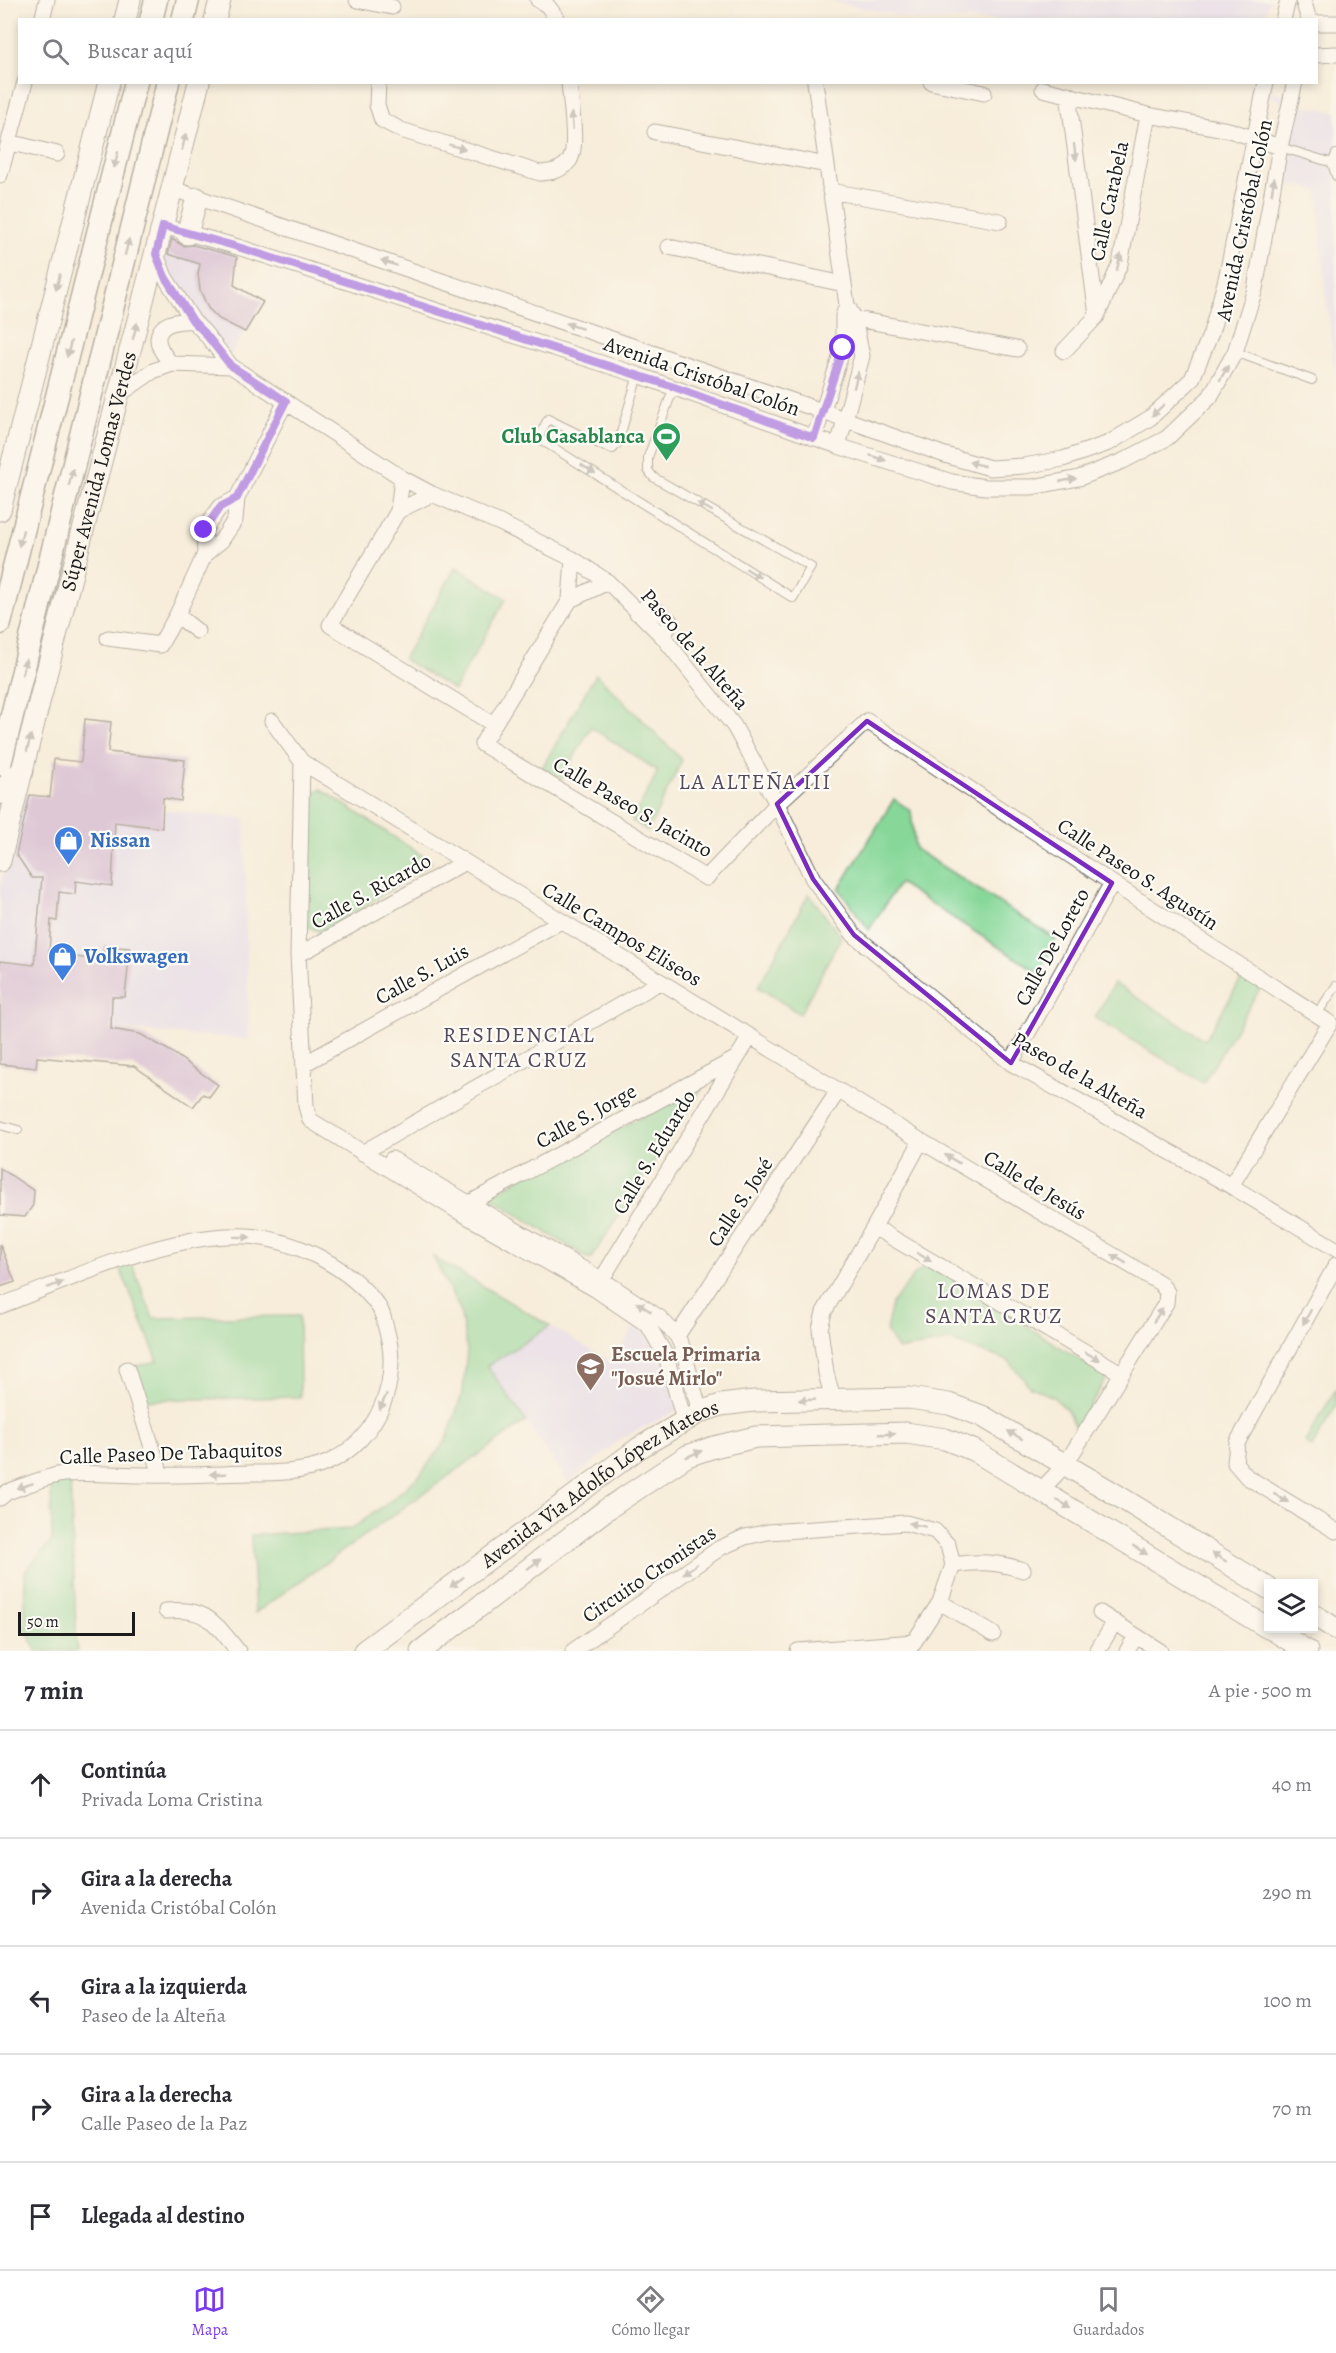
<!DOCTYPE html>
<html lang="es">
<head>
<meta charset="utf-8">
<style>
  :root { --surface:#fff; --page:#f2f2f3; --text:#2b2b33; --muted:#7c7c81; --line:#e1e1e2; --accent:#7c3aed }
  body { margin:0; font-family:Alegreya,serif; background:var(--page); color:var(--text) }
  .controls { position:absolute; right:18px; bottom:18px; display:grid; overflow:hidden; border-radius:0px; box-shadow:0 3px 9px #0003 }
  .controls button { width:54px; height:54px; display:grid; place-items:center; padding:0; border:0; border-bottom:2px solid var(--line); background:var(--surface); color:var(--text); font:30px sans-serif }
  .scale { position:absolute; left:18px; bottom:15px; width:117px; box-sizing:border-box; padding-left:6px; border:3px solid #1c1c1c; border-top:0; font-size:16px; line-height:21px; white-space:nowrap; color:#1c1c1c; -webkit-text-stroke:4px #fdfcf7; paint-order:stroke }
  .stop { position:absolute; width:18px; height:18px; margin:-14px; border:4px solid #7c3aed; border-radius:50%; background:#fff }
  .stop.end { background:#7c3aed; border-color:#fff; box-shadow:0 2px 6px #0008 }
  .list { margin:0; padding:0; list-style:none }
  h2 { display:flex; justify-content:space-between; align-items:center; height:78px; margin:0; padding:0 24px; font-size:26px }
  h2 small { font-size:20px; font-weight:400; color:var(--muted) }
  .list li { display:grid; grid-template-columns:39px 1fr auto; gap:18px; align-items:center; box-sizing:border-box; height:108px; padding:0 24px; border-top:2px solid var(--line) }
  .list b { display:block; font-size:22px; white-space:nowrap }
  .list p { margin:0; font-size:20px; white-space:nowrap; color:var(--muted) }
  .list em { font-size:20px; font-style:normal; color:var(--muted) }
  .icon { flex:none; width:33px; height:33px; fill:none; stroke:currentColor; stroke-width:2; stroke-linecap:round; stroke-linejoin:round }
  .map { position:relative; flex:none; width:1336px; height:1651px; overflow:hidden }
  .search { position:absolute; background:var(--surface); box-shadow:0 3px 9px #0003; left:18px; right:18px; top:18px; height:66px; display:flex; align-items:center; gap:15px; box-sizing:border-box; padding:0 21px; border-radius:0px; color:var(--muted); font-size:22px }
  .sheet { height:618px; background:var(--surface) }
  nav { display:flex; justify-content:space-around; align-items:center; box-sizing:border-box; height:84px; border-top:2px solid var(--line); background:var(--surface); font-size:16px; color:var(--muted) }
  nav a { display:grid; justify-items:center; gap:3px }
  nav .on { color:var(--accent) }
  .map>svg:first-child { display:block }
</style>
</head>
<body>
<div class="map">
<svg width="1336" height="1651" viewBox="0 0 1336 1651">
  <rect width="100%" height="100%" fill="#fdfcf7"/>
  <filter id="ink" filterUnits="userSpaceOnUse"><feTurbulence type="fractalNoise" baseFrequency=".0167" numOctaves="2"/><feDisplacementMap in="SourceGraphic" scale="12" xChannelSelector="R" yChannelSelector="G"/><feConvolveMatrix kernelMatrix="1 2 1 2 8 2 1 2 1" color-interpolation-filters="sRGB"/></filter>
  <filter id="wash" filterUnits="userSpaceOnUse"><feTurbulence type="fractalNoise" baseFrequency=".008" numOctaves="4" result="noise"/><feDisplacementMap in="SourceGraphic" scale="24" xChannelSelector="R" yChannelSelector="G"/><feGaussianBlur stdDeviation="1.35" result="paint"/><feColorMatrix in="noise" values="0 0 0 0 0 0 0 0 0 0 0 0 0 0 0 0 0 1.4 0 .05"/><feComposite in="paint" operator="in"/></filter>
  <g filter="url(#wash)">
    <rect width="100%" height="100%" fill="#f7edda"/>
    <path fill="#ddd5f6" d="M826,0H1270L1263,20H919Z
      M1246,83H1258L1298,104L1336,112V381L1326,296L1318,190L1278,182L1287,105Z
      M164,228L236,252L234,285L263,302L228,359L205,331L157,254Z
      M23,794L245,819L246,937L249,1039L0,1021V887Z
      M637,1322L665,1358L680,1409L622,1438L569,1482L487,1366L550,1326L612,1363Z"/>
    <path fill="#86d798" stroke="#517a5a" stroke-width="1.5" d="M456,567L506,599L454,690L403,659Z
      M596,674L682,760L648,831L632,821L658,771L591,727L562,779L542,768Z
      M321,789L432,862L361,909L320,932L306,926L303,890L308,802L311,793Z
      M894,799L911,811L915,849L1056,939L1039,973L899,883L869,930L839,889Z
      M809,894L841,937L800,1014L758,987Z
      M1243,976L1261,987L1203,1083L1095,1018L1114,983L1205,1040Z
      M703,1086L590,1260L490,1197L520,1178Z
      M433,1257L550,1326L487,1366L526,1421L255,1613L251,1535L351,1529L389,1502L420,1475L447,1439L463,1391L467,1350L460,1310Z
      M131,1262L153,1318L299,1316L300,1397L144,1400L133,1367L158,1361L119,1266Z
      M930,1264L1107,1377L1076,1430L1067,1410L1053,1397L1030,1387L1009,1361L951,1341L898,1350L886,1331L892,1303L917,1272Z
      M1336,1389V1406L1312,1447L1305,1442Z
      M70,1479L77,1651H36L25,1628V1571L52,1540L51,1483Z"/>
    <g id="blocks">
      <path fill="#bf9bd0" d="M172,239L183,246L193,245L237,257L234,285L263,302L245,332L219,319L208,308L200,290L198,274L200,264L168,254Z
        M85,719L111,722L108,752L185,760L181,801L163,798L162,828L115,822L112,886L76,881L75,894L59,892L57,921L51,920L49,953L103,961L104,946L130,948L125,997H112L111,1029L140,1034L170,1051L218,1085L209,1097L203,1094L193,1107L134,1066L37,1057L36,1068L0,1064V961L34,965L42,878H32L16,854L30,795L50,797L54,759L81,762Z
        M0,1168L34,1191L33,1205L25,1217L0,1215Z
        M0,1244L15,1282L0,1287Z"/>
    </g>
  </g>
  <g filter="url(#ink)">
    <use href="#blocks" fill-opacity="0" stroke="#69655e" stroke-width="1.5"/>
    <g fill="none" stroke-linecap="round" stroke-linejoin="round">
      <defs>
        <path id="lane" d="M1280,147L1336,164
          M1336,154L1332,163L1336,176
          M1235,352L1312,380
          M638,375L618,443L613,449L605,447L548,419L538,438L793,598L811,567L653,477L648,470V457L674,387
          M1317,1014L1336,986
          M0,1125L18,1130"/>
        <path id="street" d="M357,0L392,7
          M538,0L547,5L558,20
          M1303,0L1309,20
          M42,20L47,0
          M1283,20L1288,0
          M1316,23H1336
          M1316,55L1336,54
          M378,82L377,105L382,120L401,130L540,173C552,172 561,171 569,161C579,149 570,99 569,82
          M815,82L847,305L854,318L862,356L838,446
          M931,82L984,93
          M1043,89L1148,115L1229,130L1280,147
          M1068,94L1097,316
          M655,132L827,165
          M9,142L57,154
          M0,175L25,82
          M173,189L822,411L945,455L990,468L1024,466L1063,459L1109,443L1150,418L1192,379L1211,333L1226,279L1266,82
          M830,191L1000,221
          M163,226L238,247L638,375L838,446L952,482L985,487H1032L1079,478L1123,461L1167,438L1210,397L1235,352L1255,289L1280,147L1295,82
          M669,247L844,284
          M156,254L165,277L193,321L204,332L231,366L402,478L432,494L500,523L573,559L608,582L663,637L734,726L777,804L813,879L854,935L1011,1063L1231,1186L1336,1249
          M846,317L1017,349
          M1064,351L1097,316L1120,264L1148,115
          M172,364C146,338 158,319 193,321
          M117,396L153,371L172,364L231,366
          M814,438L843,348V316L846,308
          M402,478L398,511L330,625L493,724
          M398,511L432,494
          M205,554L221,541L235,520L237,498L286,401
          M573,559L570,600L482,744L706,878L777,804L867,721L1112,883L1330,1023L1231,1186
          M570,600L608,582
          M637,613L649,604L671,622L663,637
          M197,631L177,615L205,554L204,530L220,507L237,498
          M108,638L160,645L177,615
          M272,721L302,762L921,1141L1160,1283L1167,1292L1166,1303L1065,1465L1041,1490
          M302,762L298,955L306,1106L310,1120L456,1210L595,1289L648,1325L666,1356L684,1420
          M298,955L465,862
          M1011,1063L1112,883
          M304,1064L561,921
          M362,1153L660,982
          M392,1159L601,1279L660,1318L677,1336L683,1349L700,1412
          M464,1206L735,1059
          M874,1227L1121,1373
          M1336,1265L1237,1443L1235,1463L1247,1477L1336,1531
          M597,1287L750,1037
          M0,1306C71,1279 172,1231 248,1236C296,1240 350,1267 378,1306C383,1312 384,1321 386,1328C402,1381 378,1440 327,1463C304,1473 274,1473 249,1473C215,1474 181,1476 147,1475C120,1475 91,1472 64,1474C46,1476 25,1486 7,1492L0,1498
          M677,1336L838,1091
          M127,1369L161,1475
          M833,1399L826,1373L820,1329L824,1312L874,1227L921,1141
          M953,1565C979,1561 998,1562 1023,1570
          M940,1602L993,1634
          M166,1611C207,1607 214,1622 238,1651
          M1100,1613L1160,1651
          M573,1651L720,1548L745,1537L768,1532L906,1523L935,1531L948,1545L953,1565L940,1602L908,1651
          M798,1651L914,1642
          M1097,1651L1115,1622
          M1127,1651L1136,1636"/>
        <g id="secondary">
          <path d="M125,20L130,0"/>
          <path d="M215,20L220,0"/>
          <path d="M187,234L197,198"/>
          <path d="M0,510L109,82"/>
          <path id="s1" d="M0,861C62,601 134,342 199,82"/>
          <path d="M1314,1615L1336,1629"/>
          <path d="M1270,1628L1307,1651"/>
          <path id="s2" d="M364,1651L639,1448L700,1412L721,1405L754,1401L909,1398L949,1404L982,1416L1110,1491L1268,1588"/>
          <path d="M421,1651L607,1509L687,1456L714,1447L756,1437L906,1433L945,1439L973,1450L1268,1628"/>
        </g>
        <path id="primary" d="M151,20L156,0
          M183,20L188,0
          M0,623L136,82
          M0,764L168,82
          M0,793L22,771"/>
      </defs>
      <use href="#lane" stroke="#69655e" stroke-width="10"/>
      <use href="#street" stroke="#69655e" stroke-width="17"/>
      <use href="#secondary" stroke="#69655e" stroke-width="23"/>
      <use href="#primary" stroke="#69655e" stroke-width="25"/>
      <use href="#lane" stroke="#fff" stroke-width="8"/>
      <use href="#street" stroke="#fff" stroke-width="15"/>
      <use href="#secondary" stroke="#fff" stroke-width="21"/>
      <use href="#primary" stroke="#fff" stroke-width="22"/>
    </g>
    <defs><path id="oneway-solid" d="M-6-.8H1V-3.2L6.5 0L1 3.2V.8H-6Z" transform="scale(1.5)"/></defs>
    <g fill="#999">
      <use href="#oneway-solid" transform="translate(572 121) rotate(-95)"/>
      <use href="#oneway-solid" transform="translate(184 142) rotate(-76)"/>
      <use href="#oneway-solid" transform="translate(457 147) rotate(17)"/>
      <use href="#oneway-solid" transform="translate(1075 152) rotate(82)"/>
      <use href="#oneway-solid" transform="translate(116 160) rotate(104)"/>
      <use href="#oneway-solid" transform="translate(1273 186) rotate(-80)"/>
      <use href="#oneway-solid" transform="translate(127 247) rotate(-76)"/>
      <use href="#oneway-solid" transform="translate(1119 262) rotate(-74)"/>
      <use href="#oneway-solid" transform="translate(389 263) rotate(-161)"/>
      <use href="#oneway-solid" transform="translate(58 282) rotate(104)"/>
      <use href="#oneway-solid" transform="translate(574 326) rotate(-161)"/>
      <use href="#oneway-solid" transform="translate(135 331) rotate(-75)"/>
      <use href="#oneway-solid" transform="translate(69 349) rotate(104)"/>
      <use href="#oneway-solid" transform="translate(1224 373) rotate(-60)"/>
      <use href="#oneway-solid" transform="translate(856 380) rotate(-75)"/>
      <use href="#oneway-solid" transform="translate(1158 410) rotate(137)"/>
      <use href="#oneway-solid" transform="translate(878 458) rotate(18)"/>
      <use href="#oneway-solid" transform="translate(977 464) rotate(-164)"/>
      <use href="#oneway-solid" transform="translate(588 469) rotate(32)"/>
      <use href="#oneway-solid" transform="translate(71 477) rotate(-76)"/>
      <use href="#oneway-solid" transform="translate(1068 480) rotate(-11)"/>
      <use href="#oneway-solid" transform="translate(705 507) rotate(-150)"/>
      <use href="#oneway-solid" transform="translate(21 538) rotate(104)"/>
      <use href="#oneway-solid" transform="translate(753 573) rotate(32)"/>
      <use href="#oneway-solid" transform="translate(24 667) rotate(-76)"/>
      <use href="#oneway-solid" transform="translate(29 743) rotate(-76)"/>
      <use href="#oneway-solid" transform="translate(952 1159) rotate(-149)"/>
      <use href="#oneway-solid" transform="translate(242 1237) rotate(1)"/>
      <use href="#oneway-solid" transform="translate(924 1257) rotate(30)"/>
      <use href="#oneway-solid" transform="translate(1119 1259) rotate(-149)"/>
      <use href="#oneway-solid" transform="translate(55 1285) rotate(-21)"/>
      <use href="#oneway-solid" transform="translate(644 1307) rotate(-147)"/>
      <use href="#oneway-solid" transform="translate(1158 1315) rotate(-57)"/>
      <use href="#oneway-solid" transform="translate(1307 1317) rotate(119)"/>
      <use href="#oneway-solid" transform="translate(1092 1356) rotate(30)"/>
      <use href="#oneway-solid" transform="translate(807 1400) rotate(178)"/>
      <use href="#oneway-solid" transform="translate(383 1402) rotate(115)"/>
      <use href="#oneway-solid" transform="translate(887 1434) rotate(-2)"/>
      <use href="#oneway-solid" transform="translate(1015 1435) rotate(-150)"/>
      <use href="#oneway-solid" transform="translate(694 1454) rotate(-22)"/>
      <use href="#oneway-solid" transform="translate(218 1474) rotate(178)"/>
      <use href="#oneway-solid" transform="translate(25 1486) rotate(162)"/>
      <use href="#oneway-solid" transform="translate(1281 1498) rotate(31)"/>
      <use href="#oneway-solid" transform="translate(1064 1504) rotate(31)"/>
      <use href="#oneway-solid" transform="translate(917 1525) rotate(-168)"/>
      <use href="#oneway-solid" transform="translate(1140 1550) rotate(31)"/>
      <use href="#oneway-solid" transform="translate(1219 1557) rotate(-148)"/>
      <use href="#oneway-solid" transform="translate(534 1564) rotate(-37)"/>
      <use href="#oneway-solid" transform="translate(690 1569) rotate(145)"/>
      <use href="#oneway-solid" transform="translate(457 1582) rotate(143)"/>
    </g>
  </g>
  <g fill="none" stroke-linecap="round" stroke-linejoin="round" filter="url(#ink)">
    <path stroke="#7c3aed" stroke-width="8" d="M204,530L220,507L237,498L286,401L231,366L204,332L193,321L165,277L156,254L163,226L238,247L674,387L814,438L843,348"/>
  </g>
  <path d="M0 0H1336V1651H0ZM867,721L1112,883L1011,1063L854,935L813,879L777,804Z" fill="#f7edda" fill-opacity=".55" fill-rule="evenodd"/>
  <path fill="none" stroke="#7b2cbf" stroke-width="4.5" stroke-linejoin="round" d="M867,721L1112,883L1011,1063L854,935L813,879L777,804Z"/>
  <defs>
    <symbol id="stadium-pin" viewBox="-11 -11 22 30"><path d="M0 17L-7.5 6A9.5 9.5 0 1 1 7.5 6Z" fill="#2e9e5b" stroke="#fdfcf7"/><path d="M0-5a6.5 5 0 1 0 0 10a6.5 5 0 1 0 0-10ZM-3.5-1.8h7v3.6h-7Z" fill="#fff"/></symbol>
    <symbol id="shop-pin" viewBox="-11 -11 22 30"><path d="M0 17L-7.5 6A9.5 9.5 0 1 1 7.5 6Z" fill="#3f7fe0" stroke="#fdfcf7"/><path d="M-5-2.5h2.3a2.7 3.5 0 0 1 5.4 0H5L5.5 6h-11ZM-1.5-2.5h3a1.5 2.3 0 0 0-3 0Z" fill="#fff"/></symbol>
    <symbol id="school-pin" viewBox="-11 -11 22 30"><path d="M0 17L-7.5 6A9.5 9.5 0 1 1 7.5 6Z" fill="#8d6e63" stroke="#fdfcf7"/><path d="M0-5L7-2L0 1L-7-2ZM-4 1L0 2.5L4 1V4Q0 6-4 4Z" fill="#fff"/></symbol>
  </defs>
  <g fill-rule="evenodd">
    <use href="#stadium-pin" x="650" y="420" width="33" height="45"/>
    <use href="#shop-pin" x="52" y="824" width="33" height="45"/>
    <use href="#shop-pin" x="46" y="940" width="33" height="45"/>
    <use href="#school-pin" x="574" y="1350" width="33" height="45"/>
  </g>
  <g text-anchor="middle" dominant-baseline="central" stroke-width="4.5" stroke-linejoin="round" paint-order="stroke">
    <g font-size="21" fill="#1c1c1c" stroke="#fdfcf7">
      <text transform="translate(1109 201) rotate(-78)">Calle Carabela</text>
      <text transform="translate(1244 220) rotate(-78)">Avenida Cristóbal Colón</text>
      <text transform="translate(702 376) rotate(19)">Avenida Cristóbal Colón</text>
      <text stroke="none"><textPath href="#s1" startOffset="402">Súper Avenida Lomas Verdes</textPath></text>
      <text transform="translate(695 649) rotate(49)">Paseo de la Alteña</text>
      <text transform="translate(633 807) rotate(30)">Calle Paseo S. Jacinto</text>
      <text transform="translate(1138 874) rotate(33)">Calle Paseo S. Agustín</text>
      <text transform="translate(371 891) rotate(-29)">Calle S. Ricardo</text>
      <text transform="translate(622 934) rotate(31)">Calle Campos Eliseos</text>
      <text transform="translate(1052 947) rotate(-61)">Calle De Loreto</text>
      <text transform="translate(422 974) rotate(-29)">Calle S. Luis</text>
      <text transform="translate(1080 1075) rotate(30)">Paseo de la Alteña</text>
      <text transform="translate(586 1116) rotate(-29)">Calle S. Jorge</text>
      <text transform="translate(654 1152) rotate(-59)">Calle S. Eduardo</text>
      <text transform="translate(1035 1185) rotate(31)">Calle de Jesús</text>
      <text transform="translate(740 1202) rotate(-57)">Calle S. José</text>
      <text transform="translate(171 1453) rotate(-2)">Calle Paseo De Tabaquitos</text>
      <text stroke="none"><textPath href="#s2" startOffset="290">Avenida Via Adolfo López Mateos</textPath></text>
      <text transform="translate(649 1574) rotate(-34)">Circuito Cronistas</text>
    </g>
    <g font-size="21" font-weight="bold" fill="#27864d" stroke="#fdfcf7" text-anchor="end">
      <text x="645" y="436">Club Casablanca</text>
    </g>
    <g font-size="21" font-weight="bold" fill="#366cbe" stroke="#fdfcf7" text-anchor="start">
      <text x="90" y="840">Nissan</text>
      <text x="84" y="956">Volkswagen</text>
    </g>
    <g font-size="21" font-weight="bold" fill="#785e54" stroke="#fdfcf7" text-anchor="start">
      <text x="611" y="1354">Escuela Primaria<tspan x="611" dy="24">"Josué Mirlo"</tspan></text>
    </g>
    <g font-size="22" letter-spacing="1.5" fill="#55485b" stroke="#fdfcf7">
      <text x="755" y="782">LA ALTEÑA III</text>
      <text x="519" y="1035">RESIDENCIAL<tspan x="519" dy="25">SANTA CRUZ</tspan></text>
      <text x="994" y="1291">LOMAS DE<tspan x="994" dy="25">SANTA CRUZ</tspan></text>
    </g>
  </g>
</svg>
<div class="controls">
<button><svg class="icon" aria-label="layers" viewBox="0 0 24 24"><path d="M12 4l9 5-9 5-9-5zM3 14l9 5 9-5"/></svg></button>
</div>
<div class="scale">50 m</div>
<div class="stop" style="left:843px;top:348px"></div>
<div class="stop end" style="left:204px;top:530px"></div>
<div class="search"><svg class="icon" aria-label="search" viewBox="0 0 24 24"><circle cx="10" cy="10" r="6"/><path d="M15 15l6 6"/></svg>Buscar aquí</div>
</div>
<section class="sheet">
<h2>7 min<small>A pie · 500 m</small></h2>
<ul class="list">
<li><svg class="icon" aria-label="ahead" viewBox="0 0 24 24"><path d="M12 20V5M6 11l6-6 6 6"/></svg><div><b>Continúa</b><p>Privada Loma Cristina</p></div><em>40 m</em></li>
<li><svg class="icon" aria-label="right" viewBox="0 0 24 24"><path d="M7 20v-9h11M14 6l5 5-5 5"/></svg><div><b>Gira a la derecha</b><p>Avenida Cristóbal Colón</p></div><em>290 m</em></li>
<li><svg class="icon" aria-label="left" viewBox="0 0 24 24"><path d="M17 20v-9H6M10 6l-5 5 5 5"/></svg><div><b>Gira a la izquierda</b><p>Paseo de la Alteña</p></div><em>100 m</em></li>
<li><svg class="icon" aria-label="right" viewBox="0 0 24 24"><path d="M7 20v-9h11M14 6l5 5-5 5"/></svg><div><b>Gira a la derecha</b><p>Calle Paseo de la Paz</p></div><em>70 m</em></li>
<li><svg class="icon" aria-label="arrive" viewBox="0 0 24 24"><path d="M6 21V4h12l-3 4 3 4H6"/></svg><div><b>Llegada al destino</b></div></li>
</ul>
</section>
<nav>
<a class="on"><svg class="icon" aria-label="map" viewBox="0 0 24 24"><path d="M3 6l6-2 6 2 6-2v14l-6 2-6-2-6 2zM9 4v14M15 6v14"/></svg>Mapa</a>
<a><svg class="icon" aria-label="directions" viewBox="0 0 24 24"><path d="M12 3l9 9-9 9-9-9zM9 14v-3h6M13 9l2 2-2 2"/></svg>Cómo llegar</a>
<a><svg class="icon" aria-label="saved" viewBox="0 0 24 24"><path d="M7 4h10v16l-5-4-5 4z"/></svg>Guardados</a>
</nav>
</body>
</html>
